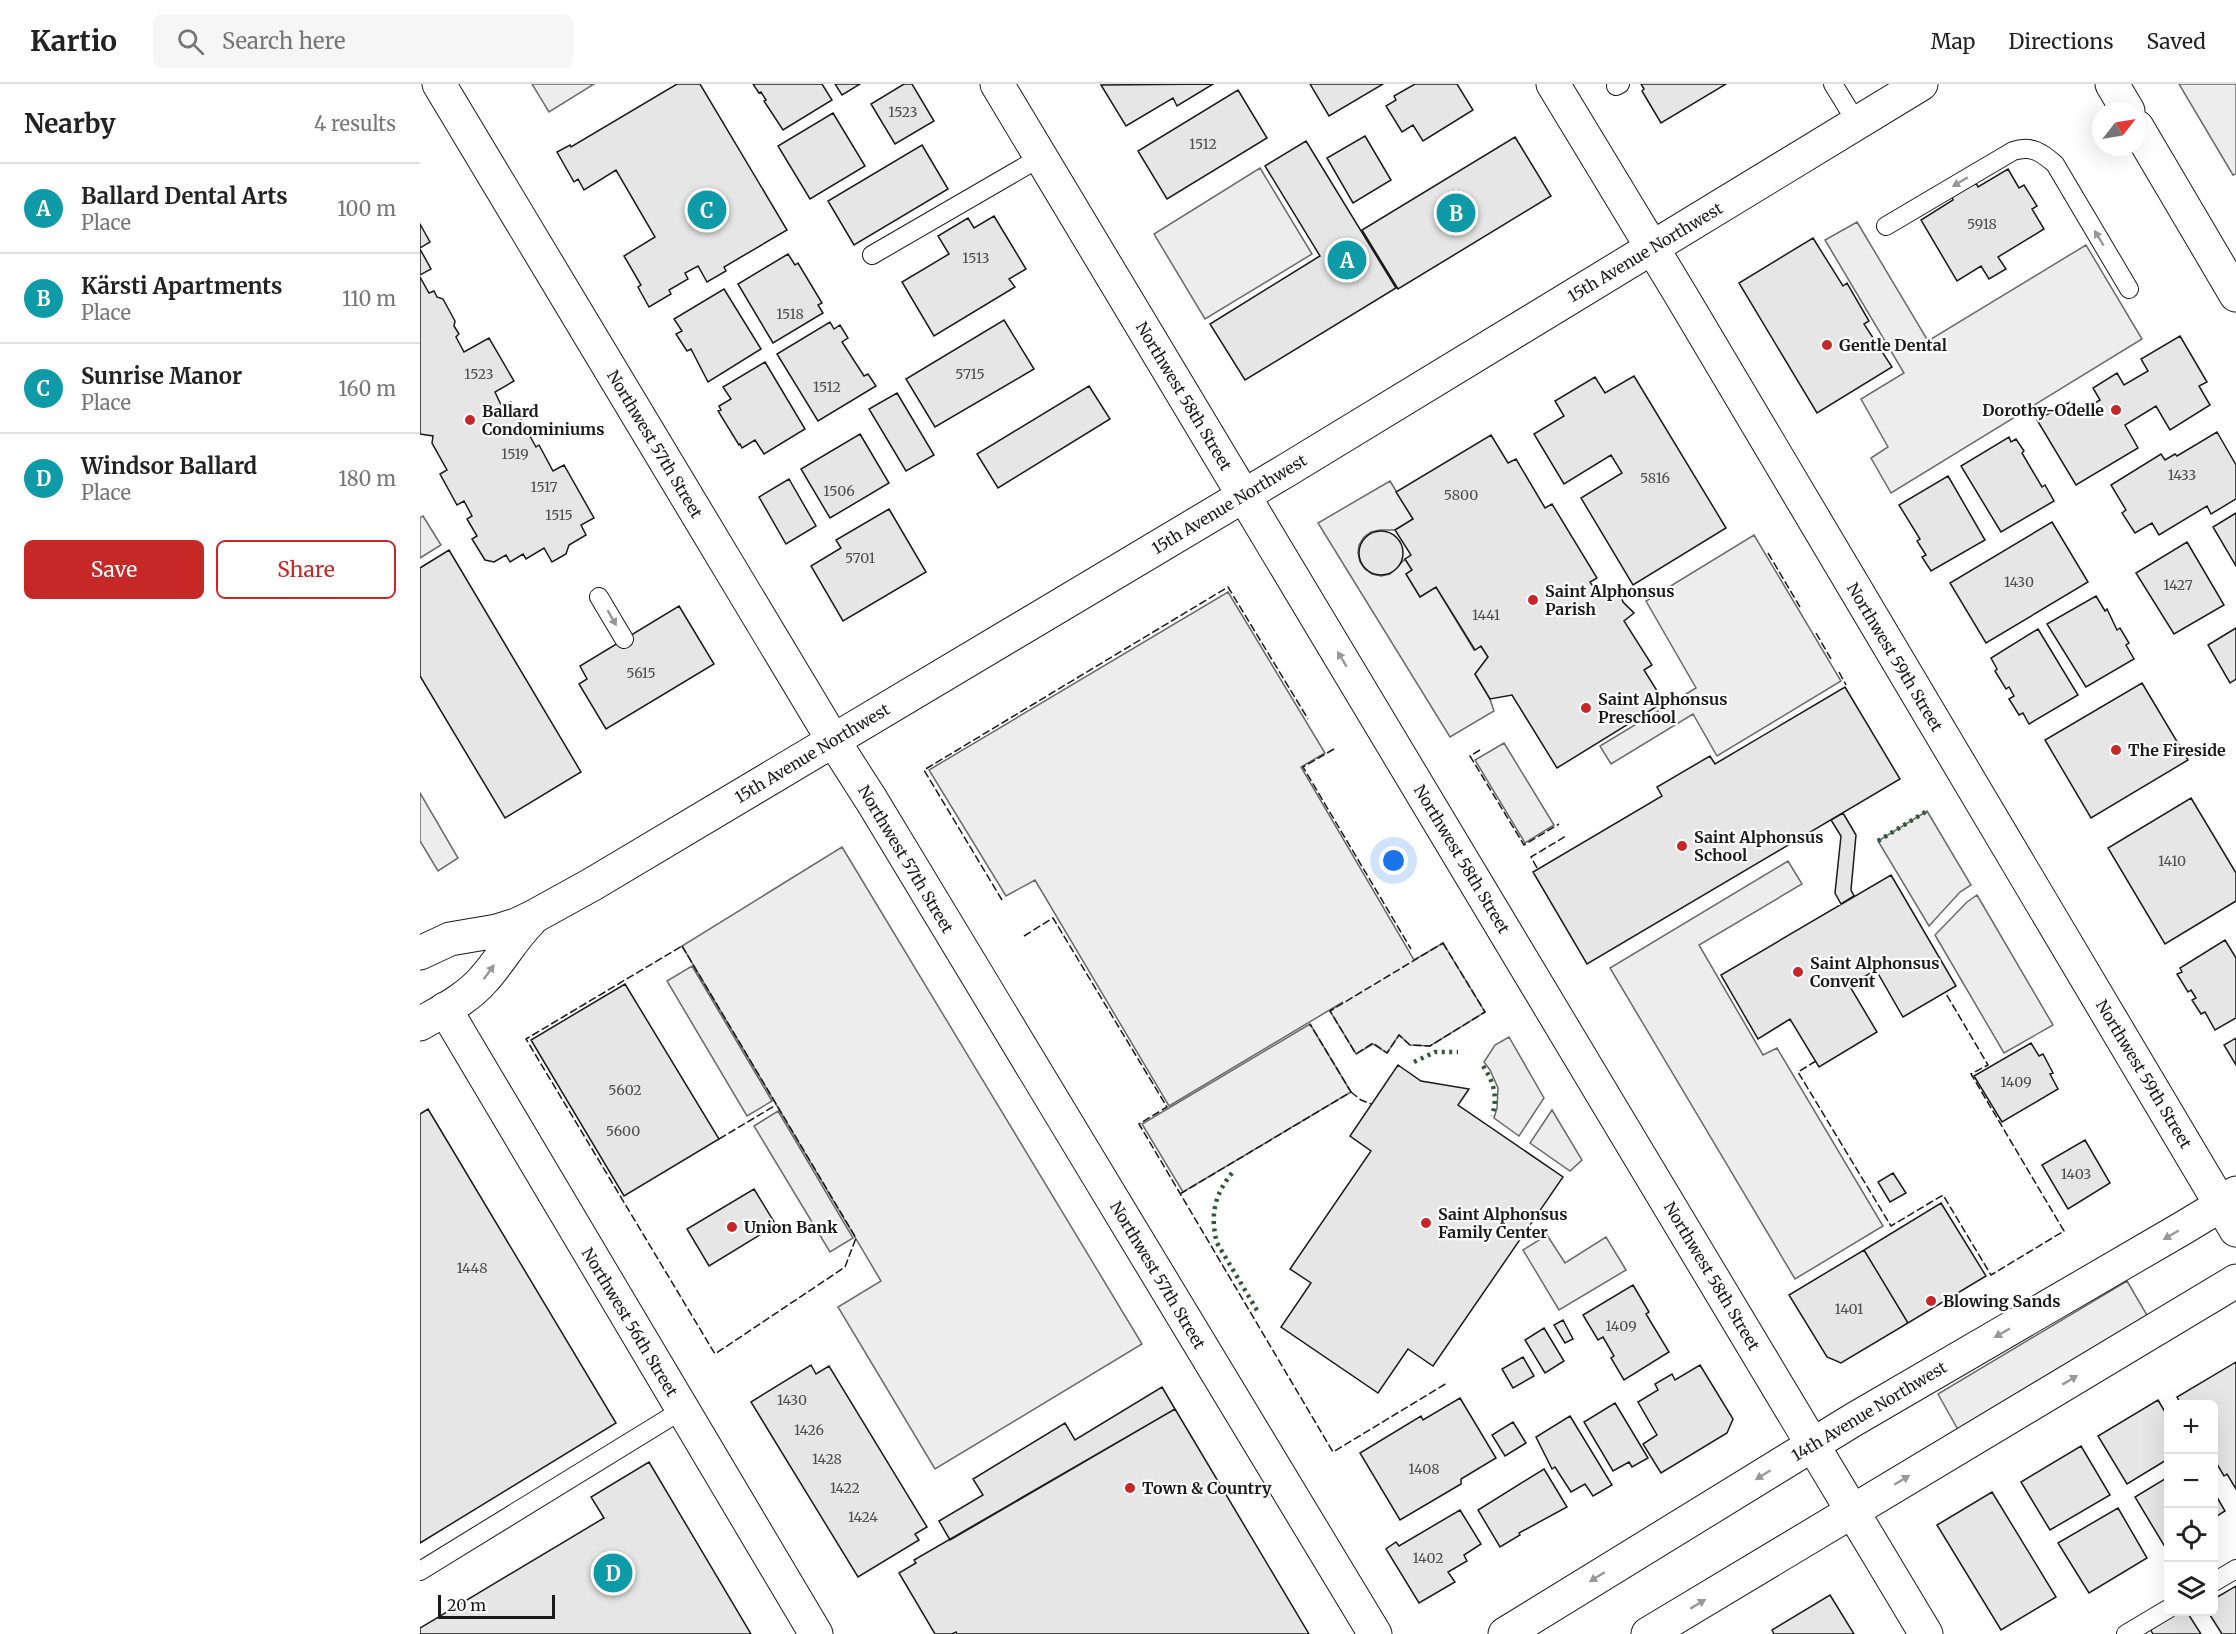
<!DOCTYPE html>
<html lang="en">
<head>
<meta charset="utf-8">
<style>
  :root { --surface:#fff; --page:#f6f6f6; --text:#222; --muted:#767676; --line:#e0e0e0; --accent:#c62828 }
  body { margin:0; font-family:Merriweather,serif; background:var(--page); color:var(--text) }
  .controls { position:absolute; right:18px; bottom:18px; display:grid; overflow:hidden; border-radius:9px; box-shadow:0 6px 24px #0002 }
  .controls button { width:54px; height:54px; display:grid; place-items:center; padding:0; border:0; border-bottom:2px solid var(--line); background:var(--surface); color:var(--text); font:30px sans-serif }
  .compass { position:absolute; left:1672px; top:18px; width:54px; height:54px; border-radius:50%; background:var(--surface); box-shadow:0 6px 24px #0002; rotate:59deg }
  .scale { position:absolute; left:18px; bottom:15px; width:117px; box-sizing:border-box; padding-left:6px; border:3px solid #1a1a1a; border-top:0; font-size:16px; line-height:21px; white-space:nowrap; color:#1a1a1a; -webkit-text-stroke:4px #fff; paint-order:stroke }
  .you { position:absolute; left:974px; top:777px; width:21px; height:21px; margin:-15px; border:4px solid #fff; border-radius:50%; background:#1a73e8; box-shadow:0 0 0 9px #1a73e833 }
  .badge { display:grid; place-items:center; width:39px; height:39px; border-radius:50%; background:var(--accent); color:#fff; font-size:20px; font-weight:700 }
  .pin { position:absolute; translate:-50% -50%; border:3px solid #fff; box-shadow:0 2px 6px #0006 }
  .list { margin:0; padding:0; list-style:none }
  h2 { display:flex; justify-content:space-between; align-items:center; height:78px; margin:0; padding:0 24px; font-size:26px }
  h2 small { font-size:20px; font-weight:400; color:var(--muted) }
  .list li { display:grid; grid-template-columns:39px 1fr auto; gap:18px; align-items:center; box-sizing:border-box; height:90px; padding:0 24px; border-top:2px solid var(--line) }
  .list b { display:block; font-size:22px; white-space:nowrap }
  .list p { margin:0; font-size:20px; white-space:nowrap; color:var(--muted) }
  .list em { font-size:20px; font-style:normal; color:var(--muted) }
  .actions { display:flex; gap:12px; padding:18px 24px }
  .actions a { flex:1; padding:14px 0; border:2px solid var(--accent); border-radius:9px; text-align:center; font-size:21px; color:var(--accent) }
  .actions .main { background:var(--accent); color:#fff }
  .icon { flex:none; width:33px; height:33px; fill:none; stroke:currentColor; stroke-width:2; stroke-linecap:round; stroke-linejoin:round }
  .map { position:relative; flex:none; width:1816px; height:1550px; overflow:hidden }
  header { display:flex; align-items:center; gap:36px; box-sizing:border-box; height:84px; padding:0 30px; background:var(--surface); border-bottom:2px solid var(--line) }
  header strong { font-size:28px }
  nav { display:flex; gap:33px; margin-inline-start:auto; font-size:21px }
  .search { width:420px; height:54px; background:var(--page); display:flex; align-items:center; gap:15px; box-sizing:border-box; padding:0 21px; border-radius:9px; color:var(--muted); font-size:22px }
  main { display:flex }
  aside { flex:1; background:var(--surface) }
  .map>svg:first-child { display:block }
</style>
</head>
<body>
<header>
<strong>Kartio</strong>
<div class="search"><svg class="icon" aria-label="search" viewBox="0 0 24 24"><circle cx="10" cy="10" r="6"/><path d="M15 15l6 6"/></svg>Search here</div>
<nav><a>Map</a><a>Directions</a><a>Saved</a></nav>
</header>
<main>
<aside>
<h2>Nearby<small>4 results</small></h2>
<ul class="list">
<li><span class="badge" style="background:#0f9aa8">A</span><div><b>Ballard Dental Arts</b><p>Place</p></div><em>100 m</em></li>
<li><span class="badge" style="background:#0f9aa8">B</span><div><b>Kärsti Apartments</b><p>Place</p></div><em>110 m</em></li>
<li><span class="badge" style="background:#0f9aa8">C</span><div><b>Sunrise Manor</b><p>Place</p></div><em>160 m</em></li>
<li><span class="badge" style="background:#0f9aa8">D</span><div><b>Windsor Ballard</b><p>Place</p></div><em>180 m</em></li>
</ul>
<div class="actions"><a class="main">Save</a><a>Share</a></div>
</aside>
<div class="map">
<svg width="1816" height="1550" viewBox="0 0 1816 1550">
  <rect width="100%" height="100%" fill="#fff"/>
  <path fill="#ededed" stroke="#6a6a6a" stroke-width="1.5" d="M112,0H174L129,28Z
    M1759,0H1816V90L1813,91Z
    M840,84L892,170L785,235L734,150Z
    M1437,138L1508,257L1666,161L1722,255L1471,409L1451,374L1468,363L1441,315L1484,289L1405,156Z
    M970,397L993,435L975,446H960L951,448L944,453L939,461L938,469L940,478L945,485L952,490L961,492L970,490L985,475L992,486L986,490L1000,513L1016,503L1054,566L1061,562L1068,573L1055,590L1070,615L1074,627L1030,653L898,439Z
    M3,432L21,461L0,474V434Z
    M1334,451L1421,597L1297,672L1273,630L1191,680L1180,662L1276,604L1226,517Z
    M808,508L905,669L881,683L994,876L1023,859L1065,928L1010,962L990,961L979,951L967,969L953,960L936,970L910,927L923,918L749,1022L615,796L586,812L509,686Z
    M1084,659L1134,741L1105,759L1055,676Z
    M0,709L38,774L18,787L0,757Z
    M1507,727L1551,801L1540,808L1509,842L1458,757Z
    M422,763L722,1260L515,1385L418,1223L461,1197L262,862Z
    M1368,777L1382,800L1279,861L1343,971L1357,964L1463,1142L1375,1195L1190,884Z
    M1557,811L1633,941L1584,969L1515,851L1547,818Z
    M272,882L352,1017L327,1032L247,897Z
    M890,940L931,1008L763,1108L722,1040Z
    M1089,953L1124,1014L1099,1052L1074,1034L1077,1024L1078,1004L1070,986L1064,978L1075,961Z
    M1132,1026L1162,1076L1150,1087L1110,1059Z
    M358,1027L433,1154L410,1168L334,1042Z
    M1127,1151L1145,1179L1186,1153L1206,1186L1139,1226L1103,1166Z
    M1707,1197L1731,1238L1541,1351L1518,1310Z"/>
  <path fill="#e6e6e6" stroke="#1a1a1a" stroke-width="1.5" d="M257,0H280L367,146L304,183L306,187L287,198L278,182L265,189L268,195L249,206L251,210L229,223L218,203L221,201L204,172L235,153L196,86L164,106L158,95L154,98L137,68L150,61L151,63Z
    M333,0H402L412,16L363,46L344,17L346,16L341,8L339,9Z
    M415,0H440L422,11Z
    M484,0H492L514,37L475,60L451,20Z
    M793,0L757,22L753,14L706,42L681,1Z
    M890,0H963L909,32Z
    M995,0H1037L1053,26L1003,57L993,41L982,48L966,22L976,16L974,12Z
    M1221,0H1306L1241,39L1222,7L1224,5Z
    M818,6L847,54L747,115L718,67Z
    M413,29L445,82L390,115L358,62Z
    M945,52L971,96L933,119L907,74Z
    M1095,53L1131,112L978,205L942,146Z
    M886,57L976,204L825,296L790,240L900,172L845,82Z
    M502,61L528,105L434,161L408,117Z
    M1588,85L1599,104L1604,101L1617,122L1612,125L1624,145L1578,173L1586,185L1569,195L1561,182L1537,197L1501,136L1533,116L1532,113L1556,99L1558,103Z
    M574,132L606,185L589,195L595,203L514,252L482,198L529,170L518,152L548,134L554,144Z
    M0,140L10,158L0,164Z
    M1393,154L1423,202L1427,199L1449,237L1444,240L1472,283L1397,329L1319,199Z
    M0,165L11,185L0,191Z
    M368,170L375,181L378,179L402,219L398,221L403,229L353,259L318,200Z
    M0,193L9,209L14,207L17,213L23,215L35,237L34,242L39,250L36,253L44,268L69,254L94,297L75,308L82,323L91,318L116,363L119,361L133,387L144,381L174,434L161,441L166,451L149,461L146,470L132,478L124,464L106,475L103,470L90,478L86,471L74,478L65,476L52,455L57,452L47,435L52,432L44,417L37,421L20,390L27,386L12,359L13,352L0,350Z
    M304,205L341,265L288,298L271,265L267,267L256,250L262,247L254,235Z
    M584,236L614,285L515,343L486,295Z
    M410,238L414,245L420,241L428,254L422,258L444,292L448,290L456,302L398,337L357,270Z
    M1760,252L1787,298L1779,302L1790,321L1750,346L1736,322L1705,341L1718,364L1656,401L1617,336L1650,318L1657,330L1680,316L1673,304L1697,289L1704,301L1728,287L1721,275Z
    M345,278L385,345L344,370L335,356L322,364L320,360L319,361L298,327L301,326L299,322L311,315L303,303Z
    M1214,292L1306,444L1213,501L1161,414L1202,389L1191,371L1144,400L1114,350L1144,332L1135,317L1175,293L1185,309Z
    M669,302L690,335L578,404L557,370Z
    M477,309L514,371L486,387L449,325Z
    M1797,348L1816,381V415L1791,430L1787,422L1739,451L1732,439L1715,449L1702,429L1706,426L1691,401L1741,370L1745,376L1755,370L1757,372Z
    M440,350L469,399L410,434L381,385Z
    M1071,351L1088,379L1096,375L1125,424L1132,420L1177,494L1170,498L1177,508L1198,502L1203,518L1214,529L1204,537L1232,581L1224,586L1244,618L1137,684L1092,611L1070,615L1055,590L1068,573L1061,562L1055,566L1016,503L1000,513L986,490L992,486L985,475L991,471L975,446L993,435L976,408Z
    M1589,353L1591,358L1596,355L1604,367L1602,369L1622,403L1625,401L1634,417L1581,448L1541,382Z
    M1528,392L1565,456L1511,487L1502,473L1506,471L1497,457L1500,455L1479,421Z
    M369,395L396,442L366,460L339,413Z
    M469,425L506,488L423,537L391,482L421,464L416,456Z
    M1816,429V482L1793,443Z
    M1632,438L1668,498L1566,559L1530,499Z
    M939 469a22 22 0 1 1 44 0a22 22 0 1 1-44 0Z
    M1767,458L1804,521L1754,550L1716,489Z
    M29,466L161,688L85,734L0,592V484Z
    M1676,512L1685,527L1687,525L1697,546L1700,544L1709,559L1706,561L1714,575L1666,603L1627,540Z
    M259,522L294,580L186,645L159,600L167,595L160,582Z
    M1816,544V595L1810,599L1788,561Z
    M1618,545L1658,611L1609,640L1603,629L1599,631L1589,615L1594,612L1589,603L1586,605L1575,587L1577,585L1571,574Z
    M1722,599L1768,676L1671,734L1625,656Z
    M1425,603L1480,695L1167,880L1113,788L1242,712L1237,703L1290,672L1295,680Z
    M1771,714L1816,789V817L1745,860L1688,764Z
    M1423,729L1436,751L1431,806L1434,812L1421,820L1415,809L1421,752L1411,736Z
    M1471,791L1536,902L1483,933L1456,886L1429,901L1457,948L1399,983L1370,935L1338,955L1301,891Z
    M1805,856L1816,874V934L1795,946L1785,928L1781,930L1772,916L1776,914L1771,906L1768,908L1757,890L1762,888L1760,884Z
    M205,900L299,1055L204,1112L111,956Z
    M1816,954V981L1804,961Z
    M1611,959L1619,972L1623,970L1633,989L1630,990L1638,1005L1582,1038L1554,992Z
    M978,981L1001,997L1049,1005L1038,1021L1143,1093L1013,1282L988,1265L958,1309L861,1243L891,1199L870,1185L951,1067L930,1052Z
    M8,1025L196,1339L0,1459V1030Z
    M1665,1056L1690,1099L1648,1125L1622,1081Z
    M1473,1089L1486,1109L1470,1118L1458,1098Z
    M334,1105L356,1141L289,1182L267,1145Z
    M1521,1119L1566,1192L1488,1239L1444,1166Z
    M1444,1166L1488,1239L1421,1279L1407,1273L1369,1211Z
    M1213,1201L1229,1228L1226,1230L1249,1268L1204,1296L1191,1274L1194,1272L1183,1253L1178,1256L1163,1231Z
    M1143,1236L1153,1255L1145,1259L1134,1241Z
    M1124,1244L1144,1277L1125,1289L1105,1256Z
    M1103,1273L1114,1292L1093,1304L1082,1285Z
    M1816,1278V1405L1807,1390L1804,1392L1794,1375V1320H1761L1757,1313Z
    M391,1281L396,1290L409,1282L507,1443L495,1450L499,1456L438,1493L331,1318Z
    M1280,1281L1313,1335L1307,1349L1241,1389L1223,1360L1237,1351L1218,1318L1238,1306L1235,1300L1252,1290L1255,1296Z
    M742,1303L755,1325L530,1456L519,1437L563,1411L553,1395L645,1339L655,1356Z
    M1040,1314L1076,1374L1041,1395V1400L980,1436L940,1369L1001,1332L1003,1336Z
    M1738,1316L1748,1333V1375L1707,1400L1678,1352Z
    M1195,1319L1228,1374L1212,1383L1209,1378L1193,1387L1164,1338Z
    M755,1325L889,1550H537L536,1548L532,1550H515L479,1489L496,1479L494,1476Z
    M1150,1332L1192,1401L1173,1412L1165,1400L1151,1408L1135,1383L1132,1385L1116,1353Z
    M1093,1338L1106,1359L1085,1372L1072,1351Z
    M1661,1362L1690,1411L1630,1446L1601,1398Z
    M229,1378L331,1550H0V1544L184,1434L171,1413Z
    M1124,1385L1147,1423L1099,1449L1100,1451L1080,1463L1058,1426Z
    M1748,1393V1461L1745,1463L1715,1413Z
    M1572,1408L1636,1513L1581,1546L1517,1441Z
    M1794,1408L1805,1427L1794,1434Z
    M1698,1424L1727,1474L1669,1509L1638,1459Z
    M1040,1426L1061,1460L1044,1471L1047,1477L1028,1488L1035,1498L999,1519L966,1465L976,1458L979,1462Z
    M1816,1502V1550H1802L1788,1528H1794V1515Z
    M1410,1511L1434,1550H1354L1352,1546Z
    M1755,1528H1767L1781,1550H1733L1729,1543Z"/>
  <g fill="none" stroke-linecap="round" stroke-linejoin="round">
    <defs>
      <path id="service" d="M1413,0L1437,39
        M1196,2L1200,0
        M1466,142L1593,67C1611,61 1621,68 1635,80L1709,205
        M452,171L621,73
        M179,513L204,555
        M0,1487L262,1326
        M1794,1498L1816,1485
        M1706,1550L1748,1525"/>
      <path id="minor" d="M19,0L413,656L452,717L955,1550
        M577,0L1506,1550
        M1133,0L1262,213L1816,1146
        M1692,0L1708,27
        M1717,43L1816,211
        M25,925L396,1550
        M1085,1550L1433,1336L1763,1144L1801,1121L1816,1109
        M1228,1550L1816,1197"/>
      <path id="primary" d="M0,869L30,855L77,847L96,841L113,833L171,801L867,386L1501,0
        M0,940C22,927 47,915 64,895C81,876 92,855 110,837"/>
    </defs>
    <use href="#service" stroke="#1a1a1a" stroke-width="20"/>
    <use href="#minor" stroke="#1a1a1a" stroke-width="35"/>
    <use href="#primary" stroke="#1a1a1a" stroke-width="35"/>
    <use href="#service" stroke="#fff" stroke-width="18"/>
    <use href="#minor" stroke="#fff" stroke-width="33"/>
    <use href="#primary" stroke="#fff" stroke-width="33"/>
    <path stroke="#2b5a34" stroke-width="4.5" stroke-dasharray="3 4.5" stroke-linecap="butt" d="M1458,757L1507,727
      M994,978L1015,968H1038
      M1063,982C1074,998 1078,1013 1072,1032
      M812,1089C794,1111 790,1132 797,1159L838,1228"/>
    <path stroke="#1a1a1a" stroke-width="1.5" stroke-dasharray="8 3" stroke-linecap="butt" d="M1348,469L1380,523
      M1396,549L1411,575
      M1419,588L1426,601
      M914,665L883,683L991,865
      M1060,666L1050,672L1104,761L1139,740
      M1117,784L1111,773L1146,752
      M582,816L504,686L808,503L888,635
      M604,852L633,834L747,1023L719,1040L913,1368L1027,1299
      M1023,859L1065,928L1010,962L990,961L979,951L967,969L953,959L936,970L910,927Z
      M262,862L436,1154L425,1183L295,1270L106,955Z
      M1396,977L1378,988L1471,1142L1523,1111L1571,1191L1644,1147L1551,990L1568,981L1525,908
      M931,1008L941,1016L951,1020
      M299,1055L356,1021
      M760,1110L931,1008L890,940"/>
  </g>
  <defs><path id="oneway-solid" d="M-6-.8H1V-3.2L6.5 0L1 3.2V.8H-6Z" transform="scale(1.5)"/></defs>
  <g fill="#989898">
    <use href="#oneway-solid" transform="translate(1540 98) rotate(149)"/>
    <use href="#oneway-solid" transform="translate(1679 154) rotate(-121)"/>
    <use href="#oneway-solid" transform="translate(192 534) rotate(60)"/>
    <use href="#oneway-solid" transform="translate(922 575) rotate(-121)"/>
    <use href="#oneway-solid" transform="translate(69 888) rotate(-54)"/>
    <use href="#oneway-solid" transform="translate(1751 1151) rotate(150)"/>
    <use href="#oneway-solid" transform="translate(1582 1249) rotate(150)"/>
    <use href="#oneway-solid" transform="translate(1650 1296) rotate(-31)"/>
    <use href="#oneway-solid" transform="translate(1343 1391) rotate(148)"/>
    <use href="#oneway-solid" transform="translate(1482 1396) rotate(-31)"/>
    <use href="#oneway-solid" transform="translate(1177 1493) rotate(148)"/>
    <use href="#oneway-solid" transform="translate(1278 1520) rotate(-31)"/>
  </g>
  <g fill="#c62828" stroke="#fff" stroke-width="2">
    <circle cx="1407" cy="261" r="6"/>
    <circle cx="1696" cy="326" r="6"/>
    <circle cx="50" cy="336" r="6"/>
    <circle cx="1113" cy="516" r="6"/>
    <circle cx="1166" cy="624" r="6"/>
    <circle cx="1696" cy="666" r="6"/>
    <circle cx="1262" cy="762" r="6"/>
    <circle cx="1378" cy="888" r="6"/>
    <circle cx="1006" cy="1139" r="6"/>
    <circle cx="312" cy="1143" r="6"/>
    <circle cx="1511" cy="1217" r="6"/>
    <circle cx="710" cy="1404" r="6"/>
  </g>
  <g text-anchor="middle" dominant-baseline="central" stroke-width="4.5" stroke-linejoin="round" paint-order="stroke">
    <g font-size="14" fill="#4d4d4d">
      <text x="483" y="28">1523</text>
      <text x="783" y="60">1512</text>
      <text x="1562" y="140">5918</text>
      <text x="556" y="174">1513</text>
      <text x="370" y="230">1518</text>
      <text x="59" y="290">1523</text>
      <text x="550" y="290">5715</text>
      <text x="407" y="303">1512</text>
      <text x="95" y="370">1519</text>
      <text x="1762" y="391">1433</text>
      <text x="1235" y="394">5816</text>
      <text x="124" y="403">1517</text>
      <text x="419" y="407">1506</text>
      <text x="1041" y="411">5800</text>
      <text x="139" y="431">1515</text>
      <text x="440" y="474">5701</text>
      <text x="1599" y="498">1430</text>
      <text x="1758" y="501">1427</text>
      <text x="1066" y="531">1441</text>
      <text x="221" y="589">5615</text>
      <text x="1752" y="777">1410</text>
      <text x="1596" y="998">1409</text>
      <text x="205" y="1006">5602</text>
      <text x="203" y="1047">5600</text>
      <text x="1656" y="1090">1403</text>
      <text x="52" y="1184">1448</text>
      <text x="1429" y="1225">1401</text>
      <text x="1201" y="1242">1409</text>
      <text x="372" y="1316">1430</text>
      <text x="389" y="1346">1426</text>
      <text x="407" y="1375">1428</text>
      <text x="1004" y="1385">1408</text>
      <text x="425" y="1404">1422</text>
      <text x="443" y="1433">1424</text>
      <text x="1008" y="1474">1402</text>
    </g>
    <g font-size="16" fill="#1a1a1a" stroke="#fff">
      <text transform="translate(1225 168) rotate(-31)">15th Avenue Northwest</text>
      <text transform="translate(764 312) rotate(59)">Northwest 58th Street</text>
      <text transform="translate(235 360) rotate(59)">Northwest 57th Street</text>
      <text transform="translate(809 420) rotate(-31)">15th Avenue Northwest</text>
      <text transform="translate(1475 573) rotate(59)">Northwest 59th Street</text>
      <text transform="translate(392 669) rotate(-31)">15th Avenue Northwest</text>
      <text transform="translate(486 775) rotate(59)">Northwest 57th Street</text>
      <text transform="translate(1042 775) rotate(59)">Northwest 58th Street</text>
      <text transform="translate(1724 990) rotate(59)">Northwest 59th Street</text>
      <text transform="translate(738 1191) rotate(59)">Northwest 57th Street</text>
      <text transform="translate(1292 1192) rotate(59)">Northwest 58th Street</text>
      <text transform="translate(210 1238) rotate(59)">Northwest 56th Street</text>
      <text transform="translate(1449 1327) rotate(-31)">14th Avenue Northwest</text>
    </g>
    <g font-size="16" font-weight="bold" fill="#1a1a1a" stroke="#fff" text-anchor="start">
      <text x="1419" y="261">Gentle Dental</text>
      <text x="1684" y="326" text-anchor="end">Dorothy-Odelle</text>
      <text x="62" y="327">Ballard<tspan x="62" dy="18">Condominiums</tspan></text>
      <text x="1125" y="507">Saint Alphonsus<tspan x="1125" dy="18">Parish</tspan></text>
      <text x="1178" y="615">Saint Alphonsus<tspan x="1178" dy="18">Preschool</tspan></text>
      <text x="1708" y="666">The Fireside</text>
      <text x="1274" y="753">Saint Alphonsus<tspan x="1274" dy="18">School</tspan></text>
      <text x="1390" y="879">Saint Alphonsus<tspan x="1390" dy="18">Convent</tspan></text>
      <text x="1018" y="1130">Saint Alphonsus<tspan x="1018" dy="18">Family Center</tspan></text>
      <text x="324" y="1143">Union Bank</text>
      <text x="1523" y="1217">Blowing Sands</text>
      <text x="722" y="1404">Town &amp; Country</text>
    </g>
  </g>
</svg>
<div class="controls">
<button>+</button>
<button>−</button>
<button><svg class="icon" aria-label="locate" viewBox="0 0 24 24"><circle cx="12" cy="12" r="6"/><path d="M12 2v4M12 18v4M2 12h4M18 12h4"/></svg></button>
<button><svg class="icon" aria-label="layers" viewBox="0 0 24 24"><path d="M12 4l9 5-9 5-9-5zM3 14l9 5 9-5"/></svg></button>
</div>
<svg class="compass" viewBox="-18 -18 36 36"><path d="M0-13l5 13h-10z" fill="#e53935"/><path d="M0 13l5-13h-10z" fill="#767676"/></svg>
<div class="scale">20 m</div>
<div class="you"></div>
<div class="pin badge" style="left:927px;top:176px;background:#0f9aa8">A</div>
<div class="pin badge" style="left:1036px;top:129px;background:#0f9aa8">B</div>
<div class="pin badge" style="left:287px;top:126px;background:#0f9aa8">C</div>
<div class="pin badge" style="left:193px;top:1489px;background:#0f9aa8">D</div>
</div>
</main>
</body>
</html>
